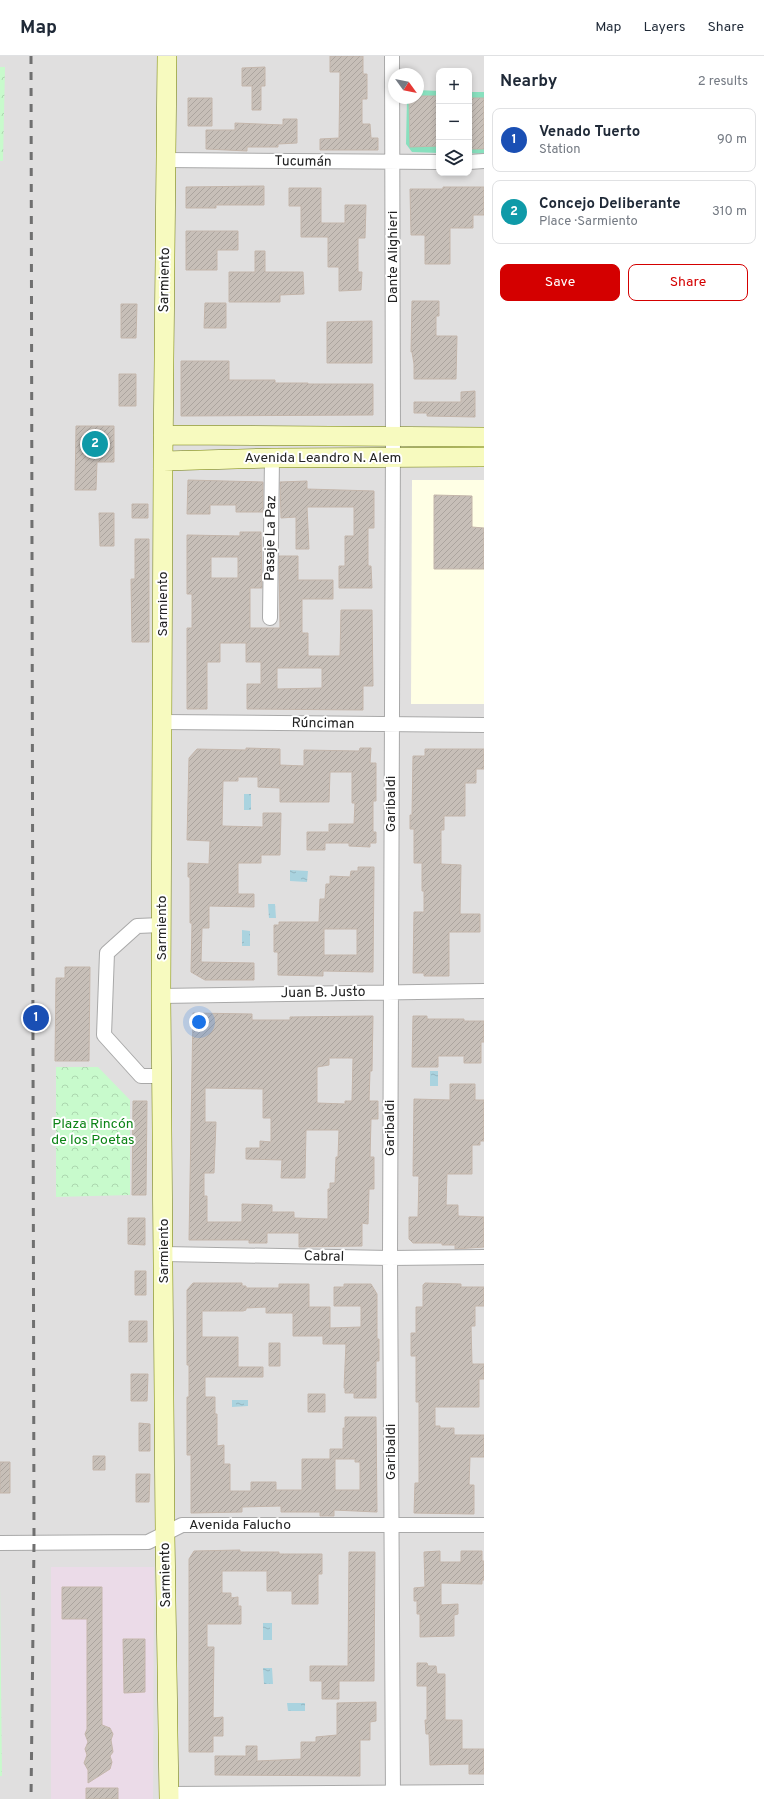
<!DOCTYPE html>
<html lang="en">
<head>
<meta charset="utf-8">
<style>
  :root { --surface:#fff; --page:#f2f2f3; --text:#1f2937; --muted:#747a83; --line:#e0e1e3; --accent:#d40000 }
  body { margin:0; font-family:Overpass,sans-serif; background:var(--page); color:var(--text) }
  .controls { position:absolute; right:12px; top:12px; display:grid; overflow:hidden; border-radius:8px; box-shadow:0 2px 6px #0003 }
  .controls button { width:36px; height:36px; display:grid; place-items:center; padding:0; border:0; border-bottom:1px solid var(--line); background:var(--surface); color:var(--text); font:20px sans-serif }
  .compass { position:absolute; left:388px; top:12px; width:36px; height:36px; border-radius:50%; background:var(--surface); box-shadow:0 2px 6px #0003; rotate:123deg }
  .you { position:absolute; left:199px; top:966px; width:14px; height:14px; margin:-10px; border:3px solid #fff; border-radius:50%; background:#1a73e8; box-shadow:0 0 0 6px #1a73e833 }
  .badge { display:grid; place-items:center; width:26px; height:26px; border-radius:50%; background:var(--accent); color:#fff; font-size:13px; font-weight:700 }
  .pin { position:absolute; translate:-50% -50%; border:2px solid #fff; box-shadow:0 1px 4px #0006 }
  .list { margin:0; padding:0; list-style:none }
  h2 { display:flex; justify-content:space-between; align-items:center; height:52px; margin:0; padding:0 16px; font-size:17px }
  h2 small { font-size:13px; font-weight:400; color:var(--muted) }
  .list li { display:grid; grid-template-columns:26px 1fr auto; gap:12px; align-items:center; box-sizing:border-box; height:64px; margin:0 8px 8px; padding:0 8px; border:1px solid var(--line); border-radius:8px }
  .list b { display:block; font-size:15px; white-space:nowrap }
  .list p { margin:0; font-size:13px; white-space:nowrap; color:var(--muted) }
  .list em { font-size:13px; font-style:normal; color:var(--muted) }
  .actions { display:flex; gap:8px; padding:12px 16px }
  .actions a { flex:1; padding:9px 0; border:1px solid var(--accent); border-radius:8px; text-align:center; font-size:14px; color:var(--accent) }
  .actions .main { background:var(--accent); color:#fff }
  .icon { flex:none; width:22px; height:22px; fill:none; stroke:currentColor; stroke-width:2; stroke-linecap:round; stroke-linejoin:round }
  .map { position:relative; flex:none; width:484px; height:1743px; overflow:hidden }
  header { display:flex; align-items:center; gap:24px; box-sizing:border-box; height:56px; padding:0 20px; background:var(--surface); border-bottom:1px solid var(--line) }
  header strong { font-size:19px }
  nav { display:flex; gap:22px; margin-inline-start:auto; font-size:14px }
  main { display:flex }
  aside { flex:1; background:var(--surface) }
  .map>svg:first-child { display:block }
</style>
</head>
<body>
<header>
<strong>Map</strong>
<nav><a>Map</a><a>Layers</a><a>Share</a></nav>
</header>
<main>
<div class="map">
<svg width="484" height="1743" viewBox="0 0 484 1743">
  <defs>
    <pattern id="park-crowns" width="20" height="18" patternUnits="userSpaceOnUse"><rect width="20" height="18" fill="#c8facc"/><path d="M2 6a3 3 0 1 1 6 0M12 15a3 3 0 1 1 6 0" fill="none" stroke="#acd6af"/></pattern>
    <pattern id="water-ripples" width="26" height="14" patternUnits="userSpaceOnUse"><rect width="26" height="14" fill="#aad3df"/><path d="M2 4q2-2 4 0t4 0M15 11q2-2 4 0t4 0" fill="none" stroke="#92b5bf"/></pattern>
    <pattern id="building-hatch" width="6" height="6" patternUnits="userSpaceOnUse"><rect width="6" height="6" fill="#c7bfb8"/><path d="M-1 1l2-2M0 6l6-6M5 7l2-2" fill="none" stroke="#aba49e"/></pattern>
  </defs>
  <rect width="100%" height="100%" fill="#f2efe9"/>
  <path fill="#e0dfdf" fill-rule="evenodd" d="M0,0H484V1743H0ZM439,15H469V117H439ZM394,18H418V42H394Z"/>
  <path fill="#ebdbe8" d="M51,1511H154L153,1743H51Z"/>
  <path fill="#ffffe5" d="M412,424H484V648H411Z"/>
  <path fill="url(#park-crowns)" d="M0,11H5L3,105H0Z
    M56,1011H98L130,1044V1139L56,1141Z
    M0,1527L2,1720H0Z"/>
  <path fill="#88e0be" d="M418,34L439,35V97L412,96L406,88L407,42H418Z
    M469,36H484V98L469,97Z"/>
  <path fill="url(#water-ripples)" d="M244,738H251V754H244Z
    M290,814L308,815L307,826L290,825Z
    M268,848H275L276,862H269Z
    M242,874L250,875V890H242Z
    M430,1015H438V1030H430Z
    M232,1344H248V1350L232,1351Z
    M263,1567H272V1584H263Z
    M263,1612H272L273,1628H264Z
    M287,1647H305V1655H288Z"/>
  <path fill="url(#building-hatch)" stroke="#c4b6ab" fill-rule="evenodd" d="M330,0H363V18H367V43H362V68H370L371,82H378V94H320V83L339,82L340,16H330Z
    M265,11V30H261V54H252V30H242V12Z
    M418,40H439V90L410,91L409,42H418Z
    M188,42H212V70H188Z
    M469,42H484V93H469Z
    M283,63H297V87L278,88V91H247V95L206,93V74H235V67L283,69Z
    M264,130V149H216V152H186V131Z
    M443,131H484V159H473V172H450V208H425V179H411L410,133H443Z
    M289,132H321V167H345V149H366L365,182H358V216H362L361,234L339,235V211H328V181H301V150H289Z
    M186,175H238V194H217V214H186Z
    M255,195H265V216H303L304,238L280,239V246H229V216H255Z
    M412,245H439V260H436V280H457L456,323H414V308L412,296H411Z
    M205,247H226V272H204Z
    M121,248H137L136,282H121Z
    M372,265V307H327V266Z
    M181,305H229V324H275V327H308V328H373V359L181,360Z
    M119,318H136V350H119Z
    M475,335V361L427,360V357H414V346H461V336Z
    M76,370H114V406H97L96,434H75Z
    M188,424L263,426V456H236V449H210V458H187Z
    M307,425V433L374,435V472H368V510H371L372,532H339V510H345V480H354V451H307L309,493H296V461L281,462L280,426Z
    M434,439L472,440V471L484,472V513H434Z
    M132,448H148V462H132Z
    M99,457H114V490H100Z
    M240,476H261L262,532H250V572H280L279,500H298V524H333V543H302V577H308V600H340L341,554H372L373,630H363V654L247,653V628H261V606H246V587H220V606H207V653H187V572H192V538H187V479L240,480ZM211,501H238V522H211ZM277,612H322V632L277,633Z
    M135,483H149V586H132L131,523H135Z
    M246,692L280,693V709L304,710V694L359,695L360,692H371L370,707H376V745H373V776H376V787H370V791L349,790V787H325V794H307V776H329V768H354L355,747H352V716H330L329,746H280V732L258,731V721H238V725H223L222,770L263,771V757H281L280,799H261V807H238V838H254V851L209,850V872H202L201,906L254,907V924H205L191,916L192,867H190V821H188V807L209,808L210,785L187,784L189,702L197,693L246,694Z
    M425,693H484V713H476V727H465V760H444V774H441V808L461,809L460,858H480V876H449V920H424V917H413L414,856H424V835H422V807H414V773H410V759H412L413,700H425Z
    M358,811H374L373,916L323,915V920L278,919V896H274V869H279V866H319L320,843H325L326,828H330V820L350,821L351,815H358ZM324,873H357V899H324Z
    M65,911H90L89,1005H55L56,922H65Z
    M193,957L252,958V964H290V961L373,960L372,1015H370L369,1045H378V1063H371L370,1101H374V1133H369L368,1168L362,1167V1190L299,1191V1177H267V1187H249V1184H189ZM329,1002H353L352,1045H345V1048L317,1047V1011L329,1009ZM205,1032L263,1033V1062H271V1086L260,1085V1092H246V1103L282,1104L281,1122H305L306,1074H339L338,1101H336L335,1127H330V1133H328V1163L294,1162V1156H272V1149L242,1148V1166H207V1140H204V1117H214L216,1066H205Z
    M413,960H427V963H464V965H484V986H481V1007H464V1000H438V1011H412Z
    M450,1028H475V1044H484V1085H480V1089H472V1118H447L446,1149H458V1160L484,1161V1191L455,1193V1189H442V1187H413L409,1183V1161H418L419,1120H413L414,1043L450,1044Z
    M133,1045H147L146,1139H132Z
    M128,1162H145V1189L128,1188Z
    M135,1215H146V1239H135Z
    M193,1227H242V1230H246V1232H279V1228H309V1251H330V1272L361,1271V1250H334V1231H344V1228H371L377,1238V1283H379V1305H376V1342H354V1337H345V1332H344L346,1288H323V1280H293V1257H266V1251L246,1252V1254L243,1255H202V1281H238V1311H263V1321H205V1341H215V1358H217V1390L224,1389V1408H230V1435H251V1426H276V1434H302V1403H330V1393H343V1372H345V1361H376L377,1456L334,1454V1460H320V1456H281V1450L242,1451V1456L191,1457V1399H187V1341H189V1309H187V1234ZM335,1403H355V1406H360V1434H335Z
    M425,1227L461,1228V1231H484V1250H475V1270H471L472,1308H484V1323H479V1351H435V1370H440V1372H454V1379H484V1401H470L469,1429H474V1458L414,1457L415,1427H419V1346H416V1300H411V1277H416V1251H423V1229Z
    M129,1265H147V1286H129Z
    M269,1287H280V1310H269Z
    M131,1318H148L147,1345H131Z
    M308,1338H325V1356H308Z
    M139,1367L150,1368V1395H139Z
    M93,1400H105V1414H93Z
    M0,1406H10V1437H0Z
    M136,1418H150L149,1446H136Z
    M240,1494V1496H279V1498H322V1518H318V1548H292V1535H267V1515H222V1537H231V1542L238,1541V1550H241V1568H207V1591H214L213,1662L223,1661V1680H213V1696H189V1503L194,1495Z
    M440,1495V1506H461V1495H482V1505H484V1524H482V1528L441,1527V1549L458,1548V1558L454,1559V1580L420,1581V1558H417V1545H414V1532L425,1531L424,1496Z
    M349,1496H375L374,1625H339V1643H322V1625H310V1610H348Z
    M62,1531H102V1669L110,1672L113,1678L111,1684L113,1696L110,1700L112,1706L110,1713L88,1727V1714L84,1707L87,1699L85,1693L88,1686L85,1678L87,1673V1563H62Z
    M123,1583H145V1636L124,1637Z
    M417,1607H427L428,1610H436L437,1618H445V1664H462V1693H484V1718H469V1708L430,1709L429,1678H426L425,1664H427V1630H417Z
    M376,1646V1665L370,1666V1684H360V1720L215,1719V1700H246V1690H257V1705L301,1703V1686H316V1681L337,1679V1647Z
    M86,1732H118V1743H86Z"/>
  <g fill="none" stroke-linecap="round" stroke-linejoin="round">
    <defs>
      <path id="street" d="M392,0L393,381L390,1202L393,1743
        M166,104L439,106
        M469,106L484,105
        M270,562L272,402
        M163,666L484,669
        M161,869L137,870L107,897L104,979L141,1020H162
        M161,940L484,935
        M164,1198L390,1202L484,1201
        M0,1487L148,1486L182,1469H484
        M169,1738L484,1736"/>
      <path id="secondary" d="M167,0L163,405L161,940L165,1477L169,1743
        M163,379L484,381
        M163,405L272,402L484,401"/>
    </defs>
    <use href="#street" stroke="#a9a9a9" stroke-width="16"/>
    <use href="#secondary" stroke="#707d05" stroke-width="20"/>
    <use href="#street" stroke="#fff" stroke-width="14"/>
    <use href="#secondary" stroke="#f7fabf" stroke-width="19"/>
    <path stroke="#707070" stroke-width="3" stroke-dasharray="8 8" stroke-linecap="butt" d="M31,0L34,1487L31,1743"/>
  </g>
  <g text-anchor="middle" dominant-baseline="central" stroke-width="4" stroke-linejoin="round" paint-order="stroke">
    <g font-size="14" fill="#222" stroke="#fff">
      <text transform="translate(303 106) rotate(1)">Tucumán</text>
      <text transform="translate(393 201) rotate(-90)">Dante Alighieri</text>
      <text transform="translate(165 224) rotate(-89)">Sarmiento</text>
      <text x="323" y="402">Avenida Leandro N. Alem</text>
      <text transform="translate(271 482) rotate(-89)">Pasaje La Paz</text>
      <text transform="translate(163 548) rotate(-90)">Sarmiento</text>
      <text transform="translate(323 668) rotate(1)">Rúnciman</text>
      <text transform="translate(391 748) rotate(-90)">Garibaldi</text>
      <text transform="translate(162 872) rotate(-90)">Sarmiento</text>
      <text transform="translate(323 937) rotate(-1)">Juan B. Justo</text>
      <text transform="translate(390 1072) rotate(-90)">Garibaldi</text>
      <text transform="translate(164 1195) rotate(-90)">Sarmiento</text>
      <text transform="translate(324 1201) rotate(1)">Cabral</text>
      <text transform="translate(391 1396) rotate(-90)">Garibaldi</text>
      <text x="240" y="1469">Avenida Falucho</text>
      <text transform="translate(166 1519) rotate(-91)">Sarmiento</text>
    </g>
    <g font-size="14" fill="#0c8416" stroke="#fff">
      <text x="93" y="1068">Plaza Rincón<tspan x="93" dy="16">de los Poetas</tspan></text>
    </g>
  </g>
</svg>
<div class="controls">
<button>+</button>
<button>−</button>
<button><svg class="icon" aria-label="layers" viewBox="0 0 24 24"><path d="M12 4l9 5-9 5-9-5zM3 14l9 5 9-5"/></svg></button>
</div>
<svg class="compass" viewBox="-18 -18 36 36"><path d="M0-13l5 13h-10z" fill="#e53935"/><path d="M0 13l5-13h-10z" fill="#747a83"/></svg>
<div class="you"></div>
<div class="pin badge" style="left:36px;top:962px;background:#1a4fb4">1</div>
<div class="pin badge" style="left:95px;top:388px;background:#0f9aa8">2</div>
</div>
<aside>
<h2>Nearby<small>2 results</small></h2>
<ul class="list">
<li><span class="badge" style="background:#1a4fb4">1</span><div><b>Venado Tuerto</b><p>Station</p></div><em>90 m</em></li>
<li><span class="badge" style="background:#0f9aa8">2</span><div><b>Concejo Deliberante</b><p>Place · Sarmiento</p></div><em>310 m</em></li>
</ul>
<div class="actions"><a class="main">Save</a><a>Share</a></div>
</aside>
</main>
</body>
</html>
